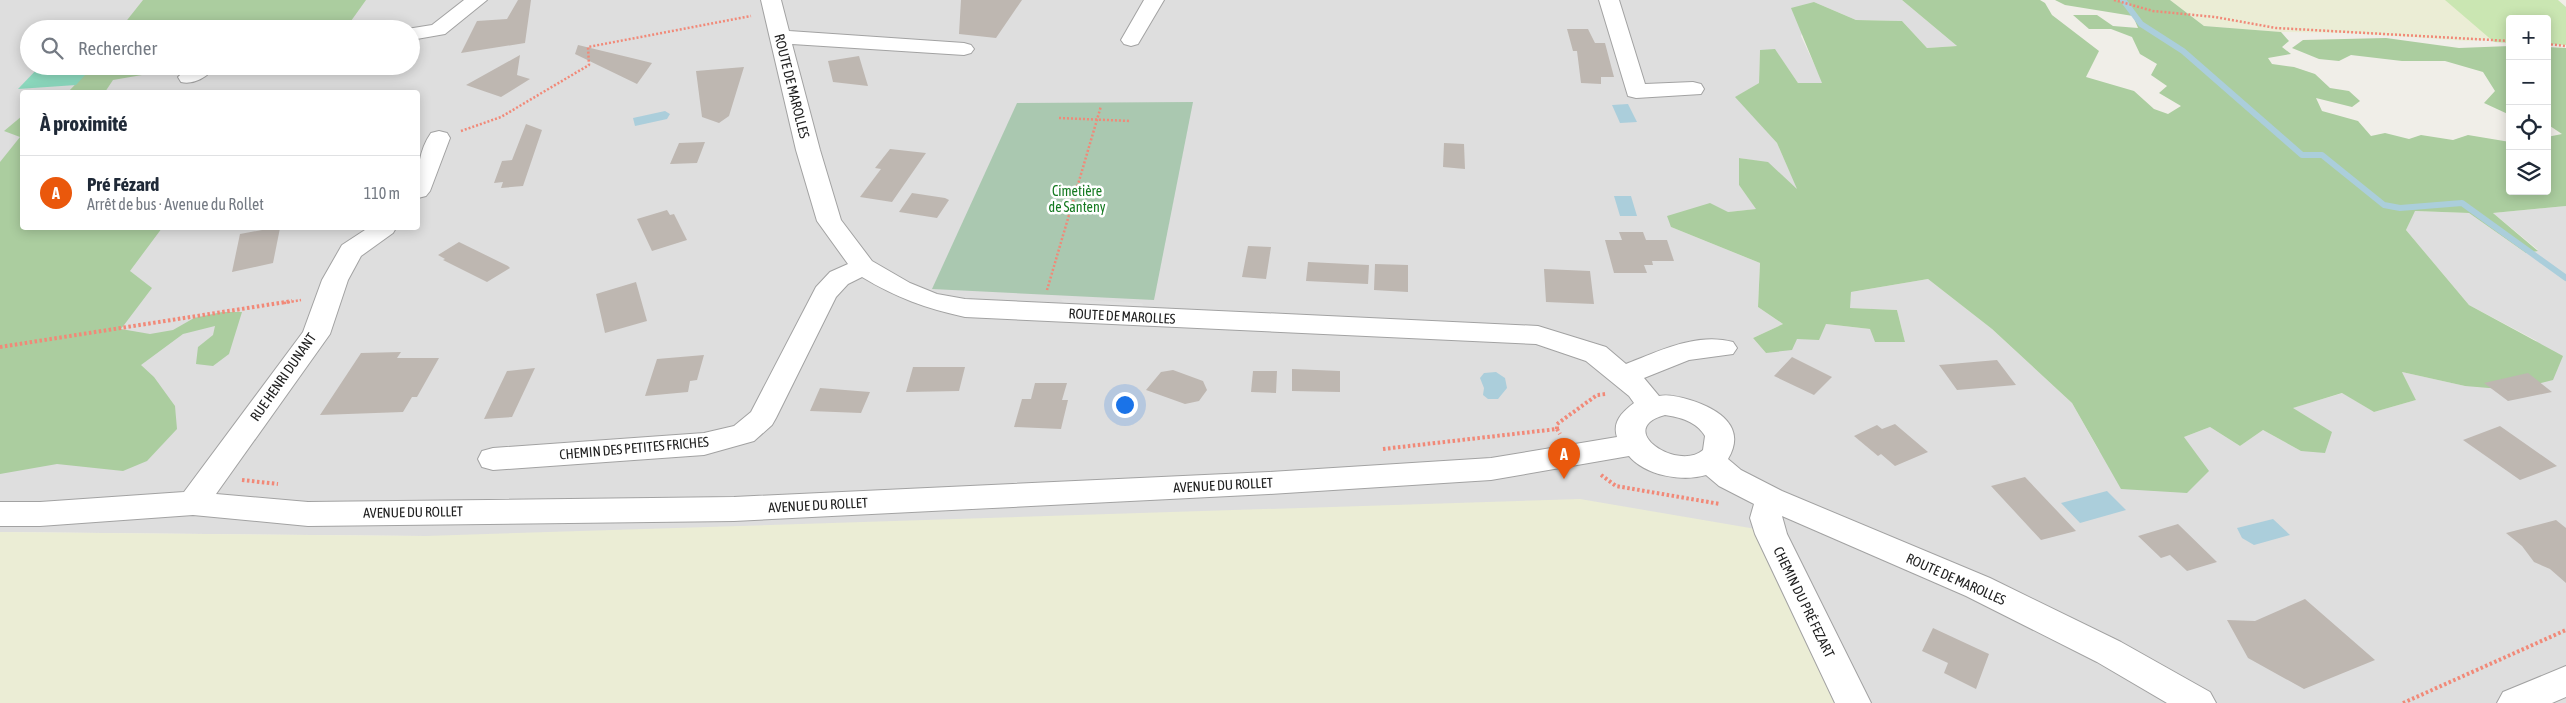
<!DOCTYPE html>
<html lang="fr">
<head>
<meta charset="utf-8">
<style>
  :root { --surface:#fff; --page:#f6f6f7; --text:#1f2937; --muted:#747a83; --line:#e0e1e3; --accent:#ea580c }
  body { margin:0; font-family:"Asap Condensed",sans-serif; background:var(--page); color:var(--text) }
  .controls { position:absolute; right:15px; top:15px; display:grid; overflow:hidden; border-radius:5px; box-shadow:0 2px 12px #0003 }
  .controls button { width:45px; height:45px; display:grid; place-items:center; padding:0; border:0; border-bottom:1px solid var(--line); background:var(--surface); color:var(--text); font:25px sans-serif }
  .you { position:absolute; left:1124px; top:404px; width:18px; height:18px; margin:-12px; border:4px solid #fff; border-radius:50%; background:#1a73e8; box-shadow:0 0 0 8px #1a73e833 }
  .badge { display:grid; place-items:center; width:32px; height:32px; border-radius:50%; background:var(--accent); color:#fff; font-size:16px; font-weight:700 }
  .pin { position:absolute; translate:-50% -41px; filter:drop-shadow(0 1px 2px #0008) }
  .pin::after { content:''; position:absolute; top:26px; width:18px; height:15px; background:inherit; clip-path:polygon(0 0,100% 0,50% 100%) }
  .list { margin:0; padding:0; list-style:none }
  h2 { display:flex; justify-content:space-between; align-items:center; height:65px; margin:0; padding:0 20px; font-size:21px }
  h2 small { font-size:16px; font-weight:400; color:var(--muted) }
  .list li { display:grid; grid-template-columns:32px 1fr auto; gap:15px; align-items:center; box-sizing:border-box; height:75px; padding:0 20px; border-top:1px solid var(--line) }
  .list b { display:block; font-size:19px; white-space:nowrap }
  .list p { margin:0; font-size:16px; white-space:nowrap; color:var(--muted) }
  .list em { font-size:16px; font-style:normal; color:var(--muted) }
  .icon { flex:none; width:28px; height:28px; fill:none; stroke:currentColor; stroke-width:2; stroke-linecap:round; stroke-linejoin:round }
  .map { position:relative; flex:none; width:2566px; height:703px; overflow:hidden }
  .search { position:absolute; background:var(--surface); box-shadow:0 2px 12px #0003; left:20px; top:20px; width:400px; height:55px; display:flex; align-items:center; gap:12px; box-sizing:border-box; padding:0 18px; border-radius:28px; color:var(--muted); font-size:19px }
  .panel { position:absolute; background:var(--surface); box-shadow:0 2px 12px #0003; left:20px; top:90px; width:400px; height:140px; border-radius:5px }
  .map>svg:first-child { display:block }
</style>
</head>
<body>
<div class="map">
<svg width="2566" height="703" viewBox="0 0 2566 703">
  <rect width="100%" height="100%" fill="#f0eee8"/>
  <path fill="#dedede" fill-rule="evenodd" d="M0,0H1902L1957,46L1927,48L1902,21L1856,20L1814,2L1801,36L1823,83H1798L1775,50H1760L1759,83L1736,97L1777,143L1798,190L1768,163L1740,158L1739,185L1757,209L1728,212L1671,227L1760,263L1758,307L1783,324L1753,338L1766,353L1826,324L1870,329L1905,342L1897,310L1849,308L1851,292L1928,279L1992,329L2072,403L2099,451L2184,437L2210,427L2240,446L2263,430L2301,451L2292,408L2343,393L2374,412L2416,400L2402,372L2465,386L2537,341L2469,305L2406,230L2414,211L2469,213L2526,253L2538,250L2493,213L2566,206V703H1846L425,536L0,532ZM29,29H411V66H29ZM22,92H418V228H22Z"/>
  <path fill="#ebedd5" d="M2170,0H2452L2491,39L2467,41L2350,33L2281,32L2204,26Z
    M1580,499L1756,529L1846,703H0V532L425,536Z"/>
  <path fill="#cae6b2" d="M2445,0H2558L2566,7V45L2547,44V19H2510V43L2494,42Z"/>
  <path fill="#abcd9f" d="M143,0H366L351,21L343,29H120Z
    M1902,0H2040L2045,3L2052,15L2099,51L2086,77L2134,91L2154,109L2168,114L2181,106L2159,93L2167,86L2151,75L2157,64L2140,54L2132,37L2111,29H2089L2073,15H2097L2113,26L2138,28L2133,16L2065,5L2055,0H2170L2204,26L2281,32L2289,41L2282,47L2291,54L2268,58L2272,64L2294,67L2315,74L2330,88L2349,91L2360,101L2352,107L2316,98L2322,111L2358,121L2371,136L2385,133L2409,139L2421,135L2453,140L2468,135L2510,142V191H2547V137L2562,134L2547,124V47L2566,48V206L2493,213L2538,251L2526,253L2469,213L2415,211L2406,230L2469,305L2563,356L2553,380L2513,390L2465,386L2402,372L2416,400L2374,412L2342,393L2293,408L2332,432L2325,453L2301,451L2263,430L2240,446L2210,427L2184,437L2209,471L2187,493L2121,489L2072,403L1992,329L1928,279L1851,292L1850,308L1897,310L1905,342H1875L1870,329L1826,324L1819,340L1797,339L1792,350L1766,353L1753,338L1783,324L1758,307L1760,263L1671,227L1667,216L1710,203L1728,212L1756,209L1739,185V158L1768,162L1797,189L1777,143L1735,97L1759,83L1760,50L1775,49L1798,83H1822L1791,8L1814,2L1856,20L1902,21L1927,48L1957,46Z
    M2386,38L2459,48L2510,46V115L2484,103L2495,91L2483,72L2445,61H2402L2351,55L2339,61L2319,59L2292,48L2303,40Z
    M93,66H175L171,70L113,80L105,92H68Z
    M22,116V228H162L130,271L152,288L121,329L150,334L173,330L194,318L222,312H242L229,354L213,366L196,364L198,347L213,335L215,326L183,334L141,365L154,377L175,406L177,429L147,461L123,471L57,464L0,474V162L20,137L4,131Z"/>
  <path fill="#aac8b0" d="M1193,102L1154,300L932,289L1017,103Z"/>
  <path fill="#8cd9be" d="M40,66H93L76,85L18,89Z"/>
  <path fill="#e1e1e1" d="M1061,299L1142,303L1147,312L1067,309Z"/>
  <path fill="#abcedb" d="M1628,104L1637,122L1620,123L1612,105Z
    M665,111L670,114L667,119L635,126L633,118Z
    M1614,196H1631L1637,216H1620Z
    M1496,372L1505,378L1507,388L1498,399H1488L1483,395L1484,388L1480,378L1484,373Z
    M2107,491L2126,510L2080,523L2061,503Z
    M2273,519L2290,535L2254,545L2242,538L2237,528Z"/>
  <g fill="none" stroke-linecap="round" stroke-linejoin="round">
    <path stroke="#abcedb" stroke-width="6" d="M2123,0L2141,24L2183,51L2302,155H2322L2384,205L2400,208L2462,203L2566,278"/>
  </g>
  <path fill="#beb7b1" d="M518,0H531L525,43L461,53L477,21L507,19Z
    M961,0H1022L996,38L959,34Z
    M1567,29H1588L1595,43H1605L1614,77H1601V84L1581,83L1577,51H1573Z
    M578,45L636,59L652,63L637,84L575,54Z
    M520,55L517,75L530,79L501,97L466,85Z
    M859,56L868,86L833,82L828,61Z
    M744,67L729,116L719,123L702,117L696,71Z
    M526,124L542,130L523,186L501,188L503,182L494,183L502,161L512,160Z
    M705,142L697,163L670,164L679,143Z
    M1444,143L1464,144L1465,169L1443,167Z
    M890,149L926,153L892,202L860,197L881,169L875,168Z
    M912,193L945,198L949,200L937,218L899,212Z
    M667,210L670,215L674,214L687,240L652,251L637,219Z
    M273,228H280L273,263L232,272L240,234Z
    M1619,232H1643L1646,240H1667L1674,261H1652L1653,265H1644L1647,273H1614L1605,240H1622Z
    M459,242L508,266L510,268L487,282L443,260L445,259L438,255Z
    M1248,246L1271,247L1266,279L1242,277Z
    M1308,262L1369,265L1368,284L1306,281Z
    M1375,264L1408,265V292L1374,290Z
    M1544,269L1590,271L1594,304L1546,302Z
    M636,282L647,321L605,333L596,294Z
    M401,352L397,358H439L417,397H412L403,412L320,415L361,353Z
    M704,355L697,380L690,381L688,392L645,396L657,359Z
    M1792,357L1832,377L1814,395L1774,376Z
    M1997,360L2016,385L1957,390L1939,365Z
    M913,367H965L959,391L906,392Z
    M535,368L512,417L484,419L507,371Z
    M1292,369L1340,371V392L1292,391Z
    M1173,370L1203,381L1207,390L1199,401L1185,404L1146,390L1161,372Z
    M1253,371H1277L1276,393L1251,392Z
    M2528,373L2552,392L2508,401L2484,383Z
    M1035,383H1067L1062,400H1068L1061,429L1014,427L1022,399H1031Z
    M820,388L870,392L861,413L810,411Z
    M1895,424L1928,452L1895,466L1881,454L1878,456L1854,436L1877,425L1882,429Z
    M2500,426L2557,466L2520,480L2463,440Z
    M2025,477L2076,531L2041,540L1991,486Z
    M2556,520L2566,528V583L2550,569L2534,562L2522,546L2506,533Z
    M2178,524L2217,562L2187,571L2170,555L2161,558L2138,536Z
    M2305,599L2375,660L2304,689L2248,658L2227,620L2255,621Z
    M1933,628L1989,654L1976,689L1944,673L1948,663L1922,651Z"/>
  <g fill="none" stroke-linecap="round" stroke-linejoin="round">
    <defs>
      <path id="minor" d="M464,0H487L445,34L411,40V29H407L432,25Z
        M761,0H781L789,31L964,43L971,45L974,49L971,53L964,55L792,44L820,150L841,220L872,261L910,283L937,294L965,299L1538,326L1606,347L1626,364C1659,351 1697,332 1733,342L1737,348L1733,354L1689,360L1644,378L1659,396C1669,394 1680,397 1690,400C1719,409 1747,427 1728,459L1741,470L1782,491L1990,578L2121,642L2210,692L2216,703H2167L2097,662L1966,596L1782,516L1787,534L1871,703H1835L1755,534L1750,518L1754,504L1719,486L1706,475C1683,482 1646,476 1629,456L1491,480L1269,494L734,521L308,526L193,515L40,526H0V502H40L184,492L303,332L322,280L342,245L368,228H396L393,233L361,256L348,280L330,334L216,494L308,502L734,497L1269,472L1491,458L1617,437C1612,422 1622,412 1634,403L1629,396L1586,361L1536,344L965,317C925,308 897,298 862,277L848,284L836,297L776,418L772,425L754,441L704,455L493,470L482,467L478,459L482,451L493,448L704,433L734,426L751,412L816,287L830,272L848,264L817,221L796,150ZM1665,415C1680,417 1697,422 1705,436L1703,450C1678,472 1613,429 1665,415Z
        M1144,0H1164L1138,44L1131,46L1124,44L1121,40Z
        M1599,0H1619L1645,84L1693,82L1701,84L1704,89L1701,94L1636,98L1628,96Z
        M190,66H215C208,77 194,85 181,82L178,77Z
        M439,131L447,133L450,138L430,191L426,196L418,198C418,174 417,153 431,133Z
        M2566,666V697L2552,703H2497L2503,692Z"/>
    </defs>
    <use href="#minor" stroke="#a2a2a2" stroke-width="2"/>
    <path stroke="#f18978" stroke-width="2.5" stroke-dasharray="2 2" stroke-linecap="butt" d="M2114,0L2153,11L2215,17L2276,28L2510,41
      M2547,44L2566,46
      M1059,118L1130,121
      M461,131L501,117L589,65L588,47L751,16
      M1047,290L1101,106
      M284,303L301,300"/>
    <path stroke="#f18978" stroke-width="4" stroke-dasharray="2.5 2.5" stroke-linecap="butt" d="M0,347L292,301
      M1557,429V424L1597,395L1606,394
      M1383,449L1557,429L1560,434
      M1601,475L1616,486L1720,504
      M242,480L278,484
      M2403,703L2566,630"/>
    <use href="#minor" fill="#fff" fill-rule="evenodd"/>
  </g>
  <g text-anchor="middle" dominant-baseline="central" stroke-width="5" stroke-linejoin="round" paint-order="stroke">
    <g font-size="14" fill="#212121" stroke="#fff">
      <text transform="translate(792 86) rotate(76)">ROUTE DE MAROLLES</text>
      <text transform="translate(1122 316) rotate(3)">ROUTE DE MAROLLES</text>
      <text transform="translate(283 377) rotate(-55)">RUE HENRI DUNANT</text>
      <text transform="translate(634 448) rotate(-5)">CHEMIN DES PETITES FRICHES</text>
      <text transform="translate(1223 485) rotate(-3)">AVENUE DU ROLLET</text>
      <text transform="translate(818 505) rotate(-3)">AVENUE DU ROLLET</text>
      <text transform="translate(413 512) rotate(-1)">AVENUE DU ROLLET</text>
      <text transform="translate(1956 579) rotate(24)">ROUTE DE MAROLLES</text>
      <text transform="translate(1804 602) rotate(64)">CHEMIN DU PRÉ FEZART</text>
    </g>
    <g font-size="14" fill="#147920" stroke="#fff">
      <text x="1077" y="191">Cimetière<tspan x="1077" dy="16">de Santeny</tspan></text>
    </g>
  </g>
</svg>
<div class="controls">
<button>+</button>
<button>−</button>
<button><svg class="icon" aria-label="locate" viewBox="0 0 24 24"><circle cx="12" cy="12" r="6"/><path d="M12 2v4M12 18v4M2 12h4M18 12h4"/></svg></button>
<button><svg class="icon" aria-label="layers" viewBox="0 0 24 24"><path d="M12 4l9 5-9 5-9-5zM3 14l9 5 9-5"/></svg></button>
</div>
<div class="you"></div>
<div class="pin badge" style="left:1564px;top:479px">A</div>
<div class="search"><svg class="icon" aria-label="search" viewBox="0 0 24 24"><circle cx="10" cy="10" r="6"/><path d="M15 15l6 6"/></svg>Rechercher</div>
<section class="panel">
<h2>À proximité<small></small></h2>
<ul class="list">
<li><span class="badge">A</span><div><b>Pré Fézard</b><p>Arrêt de bus · Avenue du Rollet</p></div><em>110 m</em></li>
</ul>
</section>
</div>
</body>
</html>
